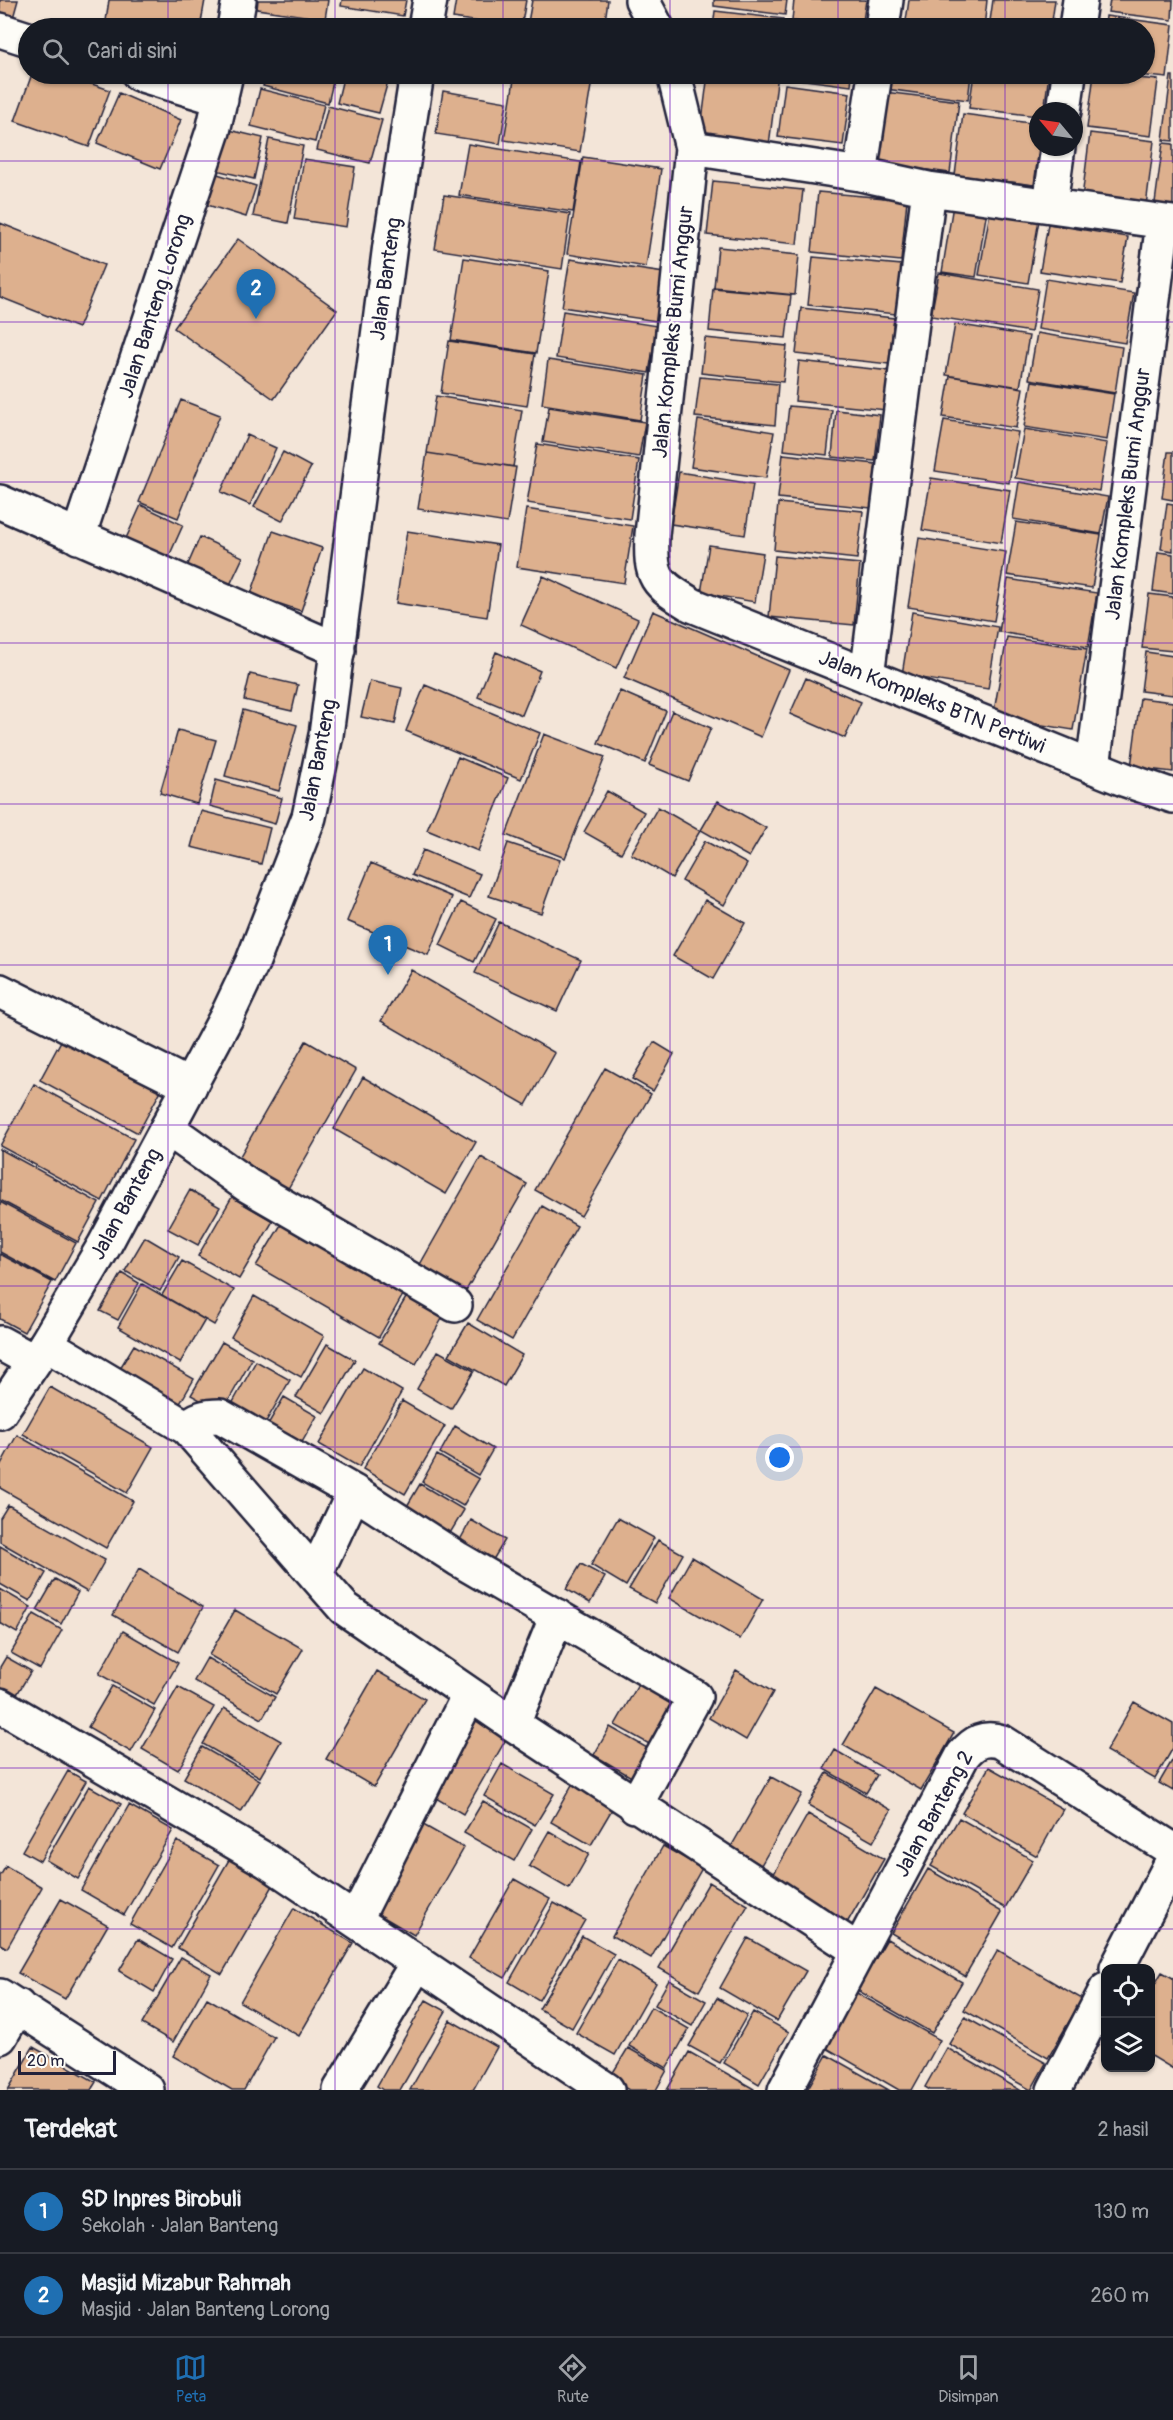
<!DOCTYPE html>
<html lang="id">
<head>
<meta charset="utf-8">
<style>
  :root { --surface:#171b24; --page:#20242c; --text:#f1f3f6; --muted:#9ea1a6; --line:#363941; --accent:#1f6fb2 }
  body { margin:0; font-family:Pangolin,sans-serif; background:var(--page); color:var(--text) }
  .controls { position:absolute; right:18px; bottom:18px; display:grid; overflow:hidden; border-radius:12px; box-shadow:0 2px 4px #0004 }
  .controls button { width:54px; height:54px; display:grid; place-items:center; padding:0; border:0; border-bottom:2px solid var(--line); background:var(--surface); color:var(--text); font:30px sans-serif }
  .compass { position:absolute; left:1029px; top:102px; width:54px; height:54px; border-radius:50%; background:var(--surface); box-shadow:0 2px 4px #0004; rotate:299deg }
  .scale { position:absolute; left:18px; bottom:15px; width:98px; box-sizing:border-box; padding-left:6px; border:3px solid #22223b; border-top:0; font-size:16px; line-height:21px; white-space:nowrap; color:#22223b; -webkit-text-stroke:4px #fdfcf7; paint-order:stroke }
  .you { position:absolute; left:780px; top:1458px; width:21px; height:21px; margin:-15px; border:4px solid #fff; border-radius:50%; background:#1a73e8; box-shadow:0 0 0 9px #1a73e833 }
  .badge { display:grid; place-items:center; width:39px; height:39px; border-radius:50%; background:var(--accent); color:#fff; font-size:20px; font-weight:700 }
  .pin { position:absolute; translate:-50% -50px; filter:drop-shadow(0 2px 3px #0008) }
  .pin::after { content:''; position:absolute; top:32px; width:21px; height:18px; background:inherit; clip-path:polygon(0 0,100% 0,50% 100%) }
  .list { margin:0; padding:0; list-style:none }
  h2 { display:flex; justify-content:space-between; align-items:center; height:78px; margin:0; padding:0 24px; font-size:26px }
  h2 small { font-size:20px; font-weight:400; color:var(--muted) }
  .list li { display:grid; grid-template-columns:39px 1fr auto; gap:18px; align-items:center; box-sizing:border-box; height:84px; padding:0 24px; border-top:2px solid var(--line) }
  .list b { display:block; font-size:22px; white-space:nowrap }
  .list p { margin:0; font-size:20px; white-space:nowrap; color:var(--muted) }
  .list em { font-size:20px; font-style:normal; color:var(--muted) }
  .icon { flex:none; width:33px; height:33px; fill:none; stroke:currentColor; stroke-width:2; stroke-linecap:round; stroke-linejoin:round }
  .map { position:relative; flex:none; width:1173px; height:2090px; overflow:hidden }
  .search { position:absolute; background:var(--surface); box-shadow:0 2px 4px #0004; left:18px; right:18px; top:18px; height:66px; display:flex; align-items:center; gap:15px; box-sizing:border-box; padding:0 21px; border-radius:33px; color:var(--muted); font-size:22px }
  .sheet { height:246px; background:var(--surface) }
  nav { display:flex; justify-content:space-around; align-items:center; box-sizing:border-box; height:84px; border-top:2px solid var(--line); background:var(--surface); font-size:16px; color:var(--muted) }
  nav a { display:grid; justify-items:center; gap:3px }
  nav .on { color:var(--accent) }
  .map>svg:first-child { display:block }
</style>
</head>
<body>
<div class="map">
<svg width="1173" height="2090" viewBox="0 0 1173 2090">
  <rect width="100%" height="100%" fill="#f3e5d8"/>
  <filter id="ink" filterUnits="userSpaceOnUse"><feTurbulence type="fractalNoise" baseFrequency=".0167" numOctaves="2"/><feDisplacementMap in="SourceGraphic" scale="12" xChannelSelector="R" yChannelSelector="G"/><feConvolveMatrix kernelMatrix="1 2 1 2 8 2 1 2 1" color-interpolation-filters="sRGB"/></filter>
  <g filter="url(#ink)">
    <path fill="#ddb08e" stroke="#22223b" stroke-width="1.5" d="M0,0H18L11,25L0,21Z
      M109,0H205L200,28H105Z
      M258,0H328L325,19L257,9Z
      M342,0H406L403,16L341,6Z
      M456,0H526L521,28L453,18Z
      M532,0H608L604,28H527Z
      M714,0H787L785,15L714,6Z
      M794,0H866L862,28L792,21Z
      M909,0H987L984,28H905Z
      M993,0H1055L1051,28H989Z
      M1110,0H1173L1172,20L1108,12Z
      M715,11L783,19L782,28H713Z
      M1106,16L1173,25L1167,78L1128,74H1144V28H1105Z
      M32,74H62L110,90L89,147L15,121Z
      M267,74H318L334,78L328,103L263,86Z
      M344,74H390L379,113L337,103Z
      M515,74H593L580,152L504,140Z
      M708,74H778L769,145L700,136Z
      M783,74H852L851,86L782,77Z
      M888,74H971L968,100L886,89Z
      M974,74H1049L1044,111H1038V116L969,108Z
      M1094,74L1158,80L1151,136L1087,128Z
      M1171,76H1173V141L1163,140Z
      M785,84L850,93L843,145L778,137Z
      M260,89L324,105L315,142L251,126Z
      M443,91L507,102L500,144L436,134Z
      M884,92L959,101L950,173L875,163Z
      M119,93L181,120L160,169L97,143Z
      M328,106L382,120L370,163L317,150Z
      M963,114L1038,124L1039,147L1034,185L955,175Z
      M225,129L263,138L254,179L216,170Z
      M1090,133L1154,141L1146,206L1082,198Z
      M269,139L303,146L288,223L253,216Z
      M1163,143L1173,144V212L1154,210Z
      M468,144L581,162L573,212L459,195Z
      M583,157L661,169L646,267L567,254Z
      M304,159L355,167L346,227L294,219Z
      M211,172L256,186L246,217L201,203Z
      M713,181L803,190L797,244L707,235Z
      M818,192L907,200L901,261L812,252Z
      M444,195L570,214L562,269L435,249Z
      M953,205L987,210L976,277L942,272Z
      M990,212L1039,220L1028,283L979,275Z
      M0,223L104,265L78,328L0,297Z
      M1048,224L1128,237L1120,283L1040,271Z
      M238,239L337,310L274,399L174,328Z
      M718,247L799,255L795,295L714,287Z
      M813,257L902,265L896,314L808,305Z
      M464,258L549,271L536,353L451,340Z
      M570,259L664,273L656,321L562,307Z
      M939,273L1038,289L1031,332L931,316Z
      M1046,279L1134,293L1125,343L1038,329Z
      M713,288L791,295L786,338L709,331Z
      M801,308L894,318L889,364L796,354Z
      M563,311L657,326L649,373L556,358Z
      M955,324L1029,336L1020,387L946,375Z
      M1037,333L1122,347L1115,393L1029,379Z
      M705,338L787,346L783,382L701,373Z
      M449,341L535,354L527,406L441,393Z
      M548,360L647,375L640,420L542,404Z
      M799,361L891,371L887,410L795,401Z
      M950,376L1023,388L1016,428L943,417Z
      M700,377L778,384L775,425L695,417Z
      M1032,381L1114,394L1107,440L1024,427Z
      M436,396L522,410L513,467L427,453Z
      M181,400L220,415L178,518L139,502Z
      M789,406L832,410L827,455L784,450Z
      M549,407L645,422L639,457L543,442Z
      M836,410L880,415L875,461L832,457Z
      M698,420L774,432L766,478L691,467Z
      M944,420L1018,432L1009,483L935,471Z
      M1024,429L1107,443L1099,491L1015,478Z
      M247,435L276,448L250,505L221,492Z
      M537,444L639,460L630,519L527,503Z
      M283,452L311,467L282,521L254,507Z
      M1168,452H1173V500L1162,498Z
      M427,453L516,467L507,523L418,509Z
      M783,454L876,464L871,508L778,498Z
      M679,472L753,484L745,535L671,524Z
      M931,478L1010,490L1001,543L922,530Z
      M1019,482L1108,497L1101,534L1013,519Z
      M778,503L863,511L857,559L774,550Z
      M1167,503L1173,504V551L1161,549Z
      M141,505L183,525L166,563L124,543Z
      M526,509L633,526L624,583L517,567Z
      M1016,522L1101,535L1092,588L1007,575Z
      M273,531L322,548L301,611L251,594Z
      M407,531L498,545L487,617L396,603Z
      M200,537L243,557L228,589L186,569Z
      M919,538L1006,552L994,621L908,607Z
      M709,545L763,553L755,602L701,593Z
      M1158,552L1173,554V594L1153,591Z
      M775,556L860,564L854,625L769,617Z
      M543,576L638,619L616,668L521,625Z
      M1008,579L1097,593L1088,647L999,632Z
      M1149,594L1173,597V651L1142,648Z
      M653,611L789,670L761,737L624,678Z
      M912,612L998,627L988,689L902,675Z
      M1007,637L1087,649L1073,730L993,717Z
      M496,652L540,671L522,715L478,697Z
      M1146,652L1173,656V695L1141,691Z
      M250,674L298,685L292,711L244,700Z
      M806,678L861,702L845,738L790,714Z
      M370,681L402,688L395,724L361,717Z
      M425,685L540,733L521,779L406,731Z
      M620,691L666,711L645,763L598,743Z
      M1140,698L1173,702V772L1131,767Z
      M243,710L297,725L279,791L225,776Z
      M672,711L711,728L688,781L649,765Z
      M178,730L216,740L197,804L160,793Z
      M544,734L605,757L565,858L506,835Z
      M458,757L508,778L478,851L427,830Z
      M216,780L282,798L275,824L210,806Z
      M607,791L644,812L621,853L584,832Z
      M718,801L766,828L749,857L701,830Z
      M658,807L700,831L672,878L631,854Z
      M201,811L270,828L261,864L191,847Z
      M705,841L747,864L724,905L682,881Z
      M508,843L560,860L541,913L489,896Z
      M423,850L480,874L469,898L412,875Z
      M371,863L452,897L428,955L347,921Z
      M705,900L745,923L713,979L673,956Z
      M461,902L496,919L474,962L440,945Z
      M499,922L581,960L557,1011L475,973Z
      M411,970L555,1053L526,1105L381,1021Z
      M68,1028L166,1081L138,1133L40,1080Z
      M306,1041L356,1070L282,1199L232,1170Z
      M654,1042L674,1054L653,1091L632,1079Z
      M605,1068L651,1094L581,1216L535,1190Z
      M363,1077L476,1142L446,1194L334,1129Z
      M34,1084L134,1139L102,1201L0,1146Z
      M0,1149L99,1203L78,1242L0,1200Z
      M481,1157L527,1184L460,1301L414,1275Z
      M190,1190L220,1207L198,1245L168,1229Z
      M232,1197L273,1221L239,1279L198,1256Z
      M0,1202L76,1243L55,1282L0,1252Z
      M542,1206L577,1226L512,1340L477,1320Z
      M282,1223L404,1293L379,1337L256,1266Z
      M145,1237L179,1257L160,1291L125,1271Z
      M0,1254L52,1282L24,1332L0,1319Z
      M182,1261L234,1290L214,1325L162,1295Z
      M122,1273L139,1283L118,1320L100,1311Z
      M142,1284L205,1320L180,1363L118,1327Z
      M254,1296L324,1336L301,1377L231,1337Z
      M407,1296L443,1317L416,1364L379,1343Z
      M468,1323L522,1355L504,1386L449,1355Z
      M222,1342L252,1359L222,1412L191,1395Z
      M327,1344L355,1360L324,1413L296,1397Z
      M134,1345L194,1379L175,1412L114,1378Z
      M438,1351L474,1371L451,1409L417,1389Z
      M256,1361L290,1380L260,1432L227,1413Z
      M363,1368L402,1391L359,1467L319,1444Z
      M50,1387L153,1447L127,1493L23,1434Z
      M284,1397L317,1416L297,1451L264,1431Z
      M402,1401L445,1426L405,1494L363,1469Z
      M455,1426L493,1449L478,1475L440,1453Z
      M17,1435L133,1501L106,1548L0,1488V1466Z
      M437,1455L479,1479L463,1506L422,1482Z
      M420,1484L464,1510L444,1543L400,1518Z
      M8,1505L105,1560L87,1592L0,1542V1518Z
      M618,1518L654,1538L626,1586L591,1565Z
      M471,1520L505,1540L488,1568L455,1549Z
      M658,1540L683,1554L655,1603L629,1589Z
      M0,1546L46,1573L30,1601L0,1584Z
      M692,1557L763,1599L740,1639L669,1598Z
      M581,1564L605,1577L590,1603L566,1589Z
      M139,1569L203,1607L178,1652L113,1615Z
      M55,1579L78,1592L61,1624L37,1610Z
      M0,1589L31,1607L17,1633L0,1623Z
      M235,1610L303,1649L276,1694L209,1655Z
      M34,1614L62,1630L40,1669L11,1653Z
      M123,1631L178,1663L154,1705L99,1674Z
      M6,1657L31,1671L13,1701L0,1693V1667Z
      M207,1658L275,1697L262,1719L194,1681Z
      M736,1670L773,1692L746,1740L709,1718Z
      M377,1671L425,1699L374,1787L326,1759Z
      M642,1678L678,1699L651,1745L615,1725Z
      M112,1686L155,1710L131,1752L88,1727Z
      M178,1687L214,1707L178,1770L142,1749Z
      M876,1689L954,1733L921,1790L843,1745Z
      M1134,1702L1173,1724V1748L1155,1779L1106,1751Z
      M224,1708L281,1741L260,1777L203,1744Z
      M474,1715L509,1734L463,1814L429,1794Z
      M610,1727L649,1749L633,1778L594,1755Z
      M202,1747L260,1780L241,1812L184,1778Z
      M835,1750L877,1775L866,1793L824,1769Z
      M1173,1759V1791L1159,1783Z
      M502,1764L554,1794L535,1825L484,1796Z
      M989,1767L1063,1809L1037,1856L962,1813Z
      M68,1771L86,1781L40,1861L22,1851Z
      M827,1773L891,1810L873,1842L808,1805Z
      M771,1777L802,1794L761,1865L731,1847Z
      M573,1783L614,1806L591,1845L551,1822Z
      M89,1786L121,1804L78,1879L46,1860Z
      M483,1801L532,1829L514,1861L464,1833Z
      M129,1805L173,1830L124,1915L81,1890Z
      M808,1814L884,1859L847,1923L771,1879Z
      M959,1818L1033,1860L1005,1908L931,1866Z
      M418,1822L464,1848L414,1935L368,1908Z
      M549,1831L589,1854L569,1889L529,1866Z
      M177,1841L219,1865L172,1948L130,1924Z
      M663,1846L702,1868L651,1958L612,1936Z
      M230,1858L274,1884L222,1974L178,1948Z
      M6,1866L42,1887L7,1948L0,1944V1876Z
      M928,1869L1002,1912L965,1976L891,1933Z
      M514,1879L550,1899L505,1978L469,1958Z
      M709,1882L748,1905L699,1991L659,1968Z
      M61,1899L108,1925L65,1999L18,1973Z
      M554,1903L585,1920L539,2000L509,1982Z
      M294,1908L353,1943L299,2036L240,2002Z
      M582,1936L614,1954L572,2028L539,2009Z
      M748,1938L806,1971L777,2021L720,1988Z
      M138,1939L172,1959L154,1992L119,1971Z
      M887,1939L962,1982L932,2033L857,1990Z
      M998,1950L1082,1999L1048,2058L964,2010Z
      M181,1957L211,1974L173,2042L142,2024Z
      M618,1960L656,1983L615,2055L576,2033Z
      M1162,1972L1173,1978V2069L1150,2055V1992Z
      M669,1980L706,2001L692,2026L655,2005Z
      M855,1992L940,2040L912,2090H899L823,2046Z
      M207,1998L274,2037L244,2090H232L173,2056Z
      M717,1998L747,2015L720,2063L689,2046Z
      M426,2000L446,2011L400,2090H383L377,2086Z
      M651,2007L689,2029L667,2068L629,2046Z
      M753,2012L789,2032L759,2084L724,2063Z
      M965,2017L1046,2063L1031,2090L949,2044Z
      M450,2020L497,2047L473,2090H410Z
      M33,2047L96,2082L91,2090H8Z
      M628,2048L667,2070L656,2090H629L609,2079Z
      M947,2048L1020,2090H930L925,2087Z
      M689,2052L754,2089V2090H667Z
      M827,2055L889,2090H807Z"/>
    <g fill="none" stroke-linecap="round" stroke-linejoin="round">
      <defs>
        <path id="street" d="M642,0L657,28
          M234,28L239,0
          M882,28L886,0
          M1076,28L1080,0
          M0,30L28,39
          M139,74L221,99
          M674,74L692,148L652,535C650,578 655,583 692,605L1126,780L1173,796
          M1064,111L1069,74
          M692,148L860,174L929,189L1173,223
          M860,174L875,74
          M1050,205L1058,147
          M0,502L338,650
          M78,537L213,131L226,74
          M867,676L929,189
          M1093,767L1163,222
          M0,991L190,1086
          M167,1128L247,1185L455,1305
          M0,1343L33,1361
          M46,1344L187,1428L344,1608L513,1724L859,1951
          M187,1428C197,1418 206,1416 220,1416L354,1492L458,1559L695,1697L635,1806
          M315,1575L354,1492
          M0,1705L267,1861L607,2090
          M513,1724L557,1616
          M356,1919L469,1695
          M1117,1968L1173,1860
          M0,1996L147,2090
          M0,2037L18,2006
          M340,2090L418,1962
          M785,2090L963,1755C974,1742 984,1736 1002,1742L1173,1850
          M1054,2090L1106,1990"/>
        <path id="secondary" d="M425,28L430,0
          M0,1412L46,1344L104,1246L227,1016L253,961L309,817L326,735L390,245L417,74"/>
      </defs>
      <use href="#street" stroke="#22223b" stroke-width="38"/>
      <use href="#secondary" stroke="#22223b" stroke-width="38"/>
      <use href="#street" stroke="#fdfcf7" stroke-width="33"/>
      <use href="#secondary" stroke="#fdfcf7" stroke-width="33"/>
    </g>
  </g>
  <path fill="none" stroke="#7b2cbf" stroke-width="1.5" stroke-opacity="0.55" d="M168,0V28M335,0V28M503,0V28M670,0V28M838,0V28M1005,0V28M168,74V2090M335,74V2090M503,74V2090M670,74V2090M838,74V2090M1005,74V2090M0,161H1173M0,322H1173M0,482H1173M0,643H1173M0,804H1173M0,965H1173M0,1125H1173M0,1286H1173M0,1447H1173M0,1608H1173M0,1768H1173M0,1929H1173"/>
  <g text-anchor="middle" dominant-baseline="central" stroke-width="4.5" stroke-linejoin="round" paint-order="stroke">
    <g font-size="21" fill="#22223b" stroke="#fdfcf7">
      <text transform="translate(386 279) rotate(-82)">Jalan Banteng</text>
      <text transform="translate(155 306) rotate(-72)">Jalan Banteng Lorong</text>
      <text transform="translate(673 332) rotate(-84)">Jalan Kompleks Bumi Anggur</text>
      <text transform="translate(1128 494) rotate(-83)">Jalan Kompleks Bumi Anggur</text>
      <text transform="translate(932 702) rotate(22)">Jalan Kompleks BTN Pertiwi</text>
      <text transform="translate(318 760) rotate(-79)">Jalan Banteng</text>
      <text transform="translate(126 1204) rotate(-61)">Jalan Banteng</text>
      <text transform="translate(934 1814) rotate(-61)">Jalan Banteng 2</text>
    </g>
  </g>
</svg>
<div class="controls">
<button><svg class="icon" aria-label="locate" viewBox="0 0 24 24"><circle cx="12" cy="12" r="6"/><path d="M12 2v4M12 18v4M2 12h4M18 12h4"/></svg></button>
<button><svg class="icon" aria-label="layers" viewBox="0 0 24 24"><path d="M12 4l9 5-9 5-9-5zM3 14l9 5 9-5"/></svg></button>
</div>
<svg class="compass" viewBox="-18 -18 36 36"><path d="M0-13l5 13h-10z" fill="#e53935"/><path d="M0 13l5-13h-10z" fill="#9ea1a6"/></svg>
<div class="scale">20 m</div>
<div class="you"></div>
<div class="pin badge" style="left:388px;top:975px">1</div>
<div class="pin badge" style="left:256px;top:319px">2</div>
<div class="search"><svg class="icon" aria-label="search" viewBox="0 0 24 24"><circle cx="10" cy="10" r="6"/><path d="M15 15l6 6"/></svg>Cari di sini</div>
</div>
<section class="sheet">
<h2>Terdekat<small>2 hasil</small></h2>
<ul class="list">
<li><span class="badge">1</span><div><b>SD Inpres Birobuli</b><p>Sekolah · Jalan Banteng</p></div><em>130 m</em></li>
<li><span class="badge">2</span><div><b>Masjid Mizabur Rahmah</b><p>Masjid · Jalan Banteng Lorong</p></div><em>260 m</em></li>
</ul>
</section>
<nav>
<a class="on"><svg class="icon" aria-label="map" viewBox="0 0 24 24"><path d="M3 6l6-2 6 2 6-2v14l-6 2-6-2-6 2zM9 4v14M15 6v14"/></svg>Peta</a>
<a><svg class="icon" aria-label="directions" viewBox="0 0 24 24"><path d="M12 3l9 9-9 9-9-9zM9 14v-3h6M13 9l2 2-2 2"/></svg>Rute</a>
<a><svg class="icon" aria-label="saved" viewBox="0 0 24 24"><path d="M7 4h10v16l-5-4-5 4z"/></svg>Disimpan</a>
</nav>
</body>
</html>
